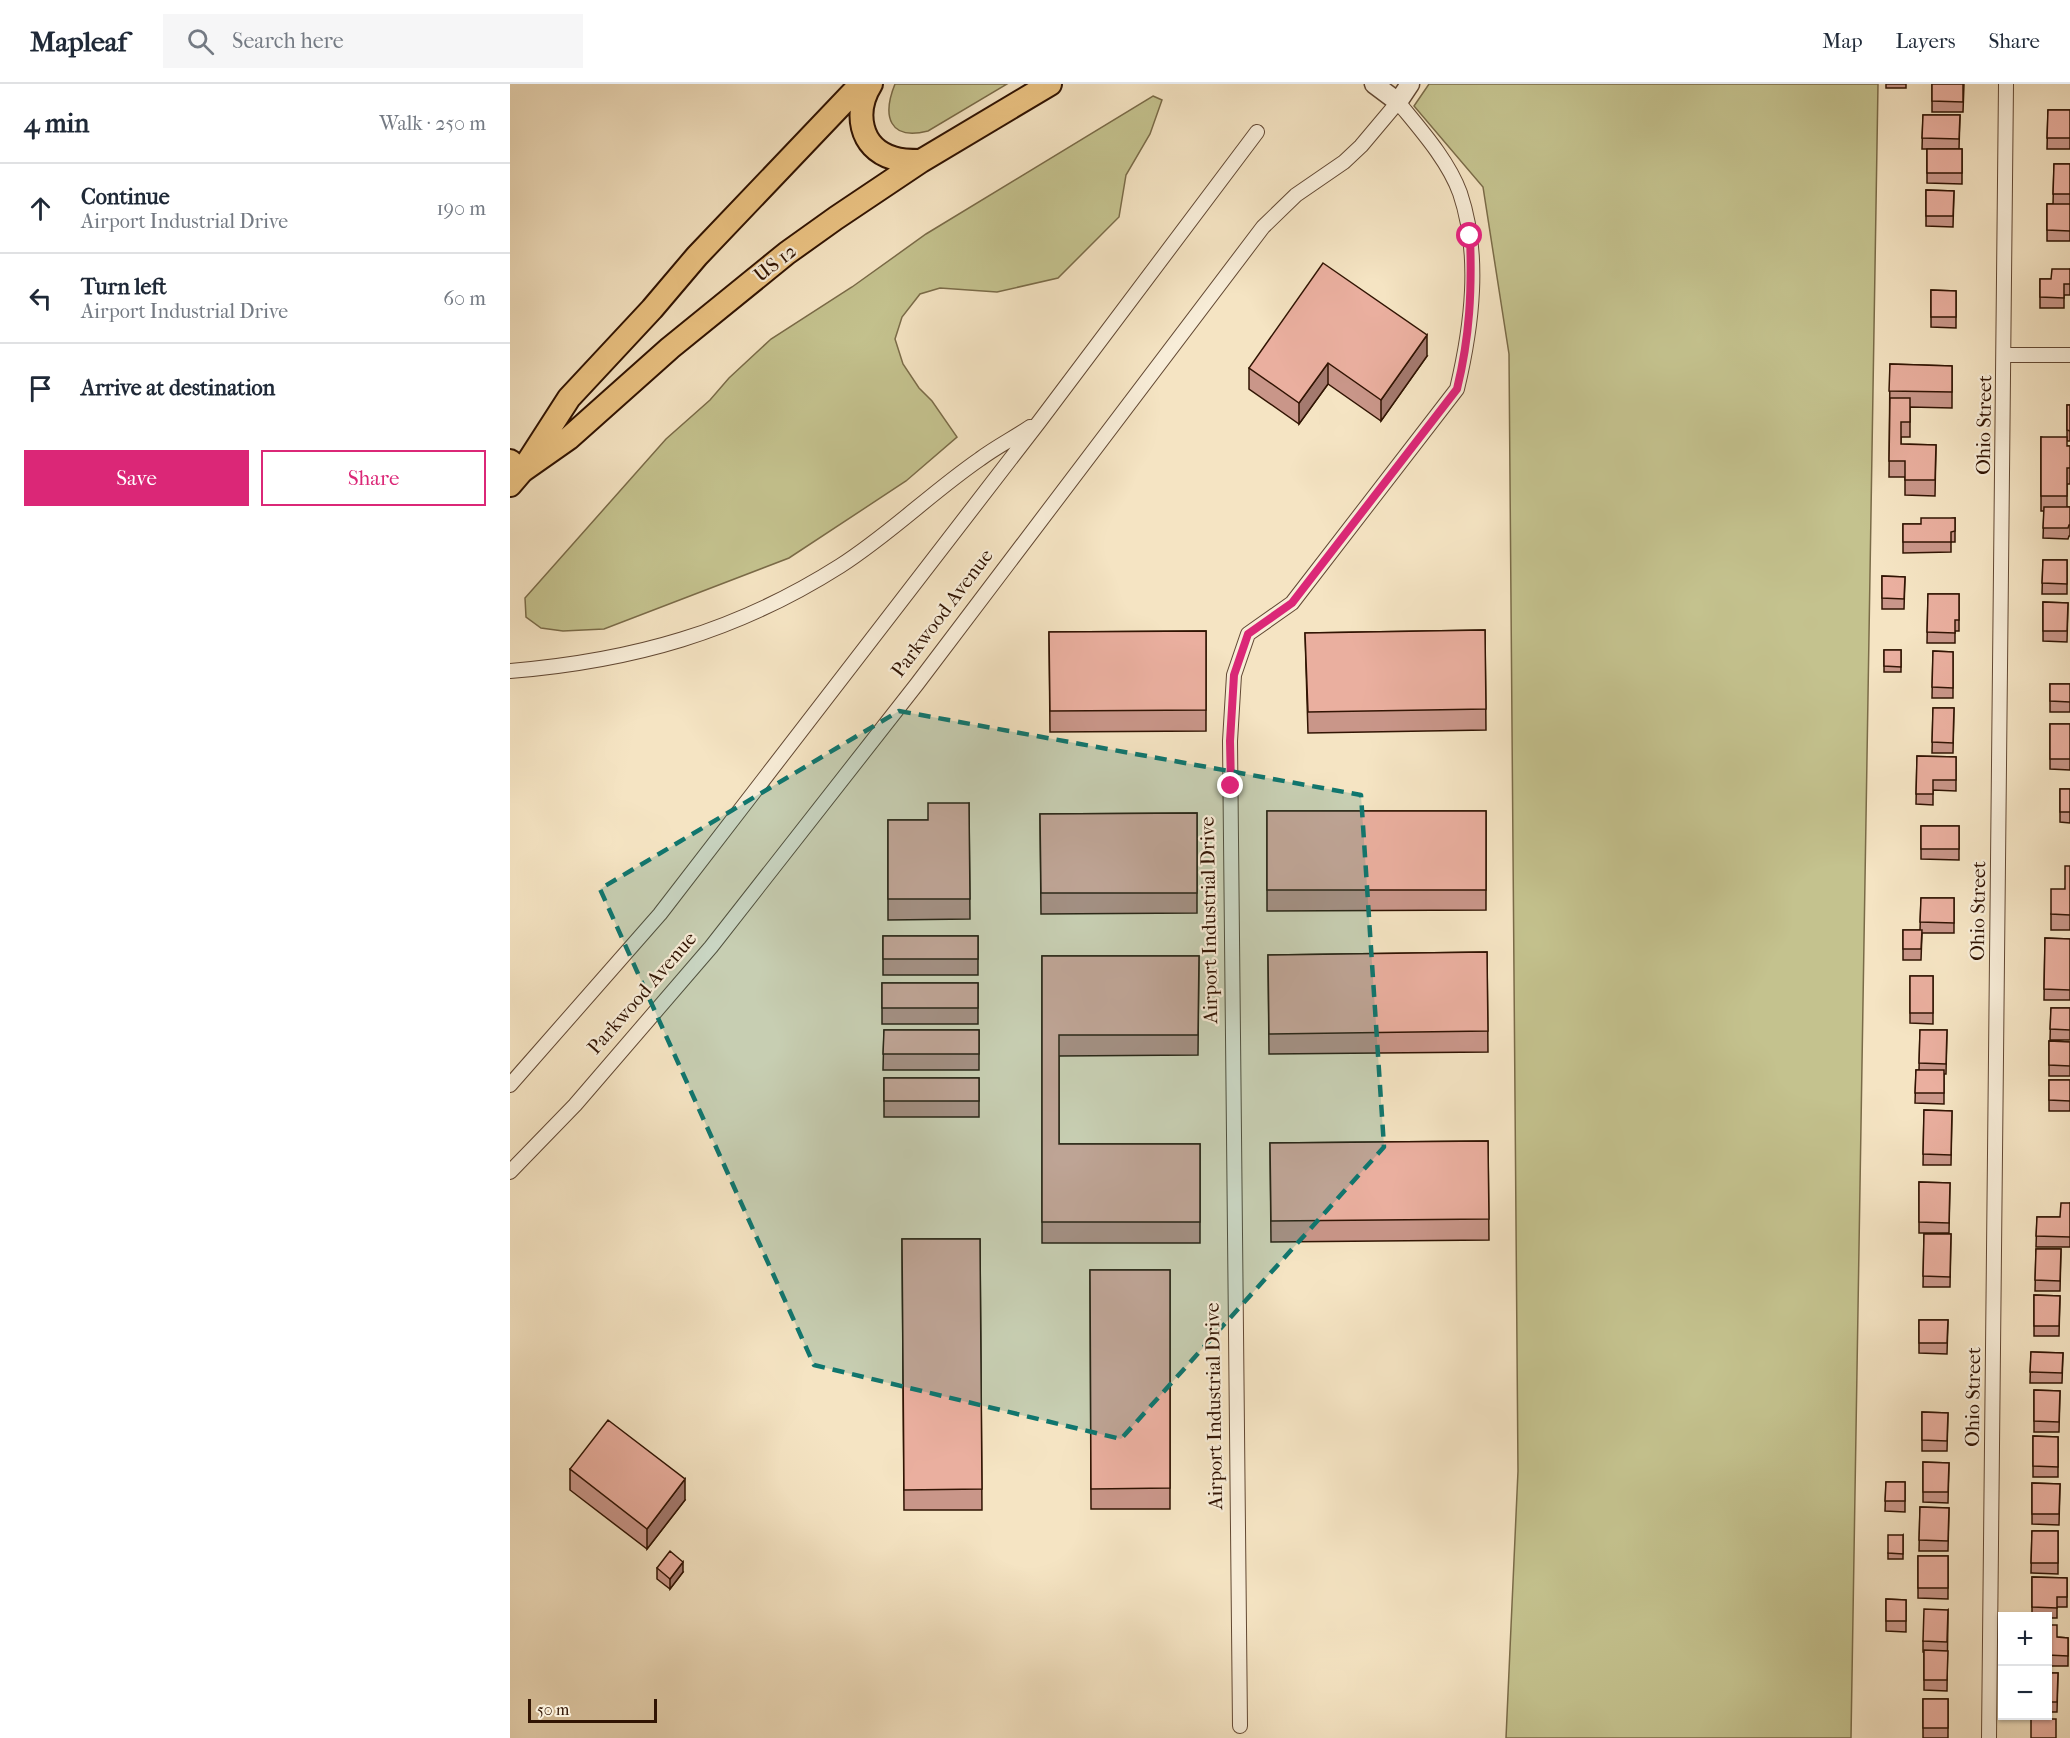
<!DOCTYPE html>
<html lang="en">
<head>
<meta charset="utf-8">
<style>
  :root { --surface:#fff; --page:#f6f6f7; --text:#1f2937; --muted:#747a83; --line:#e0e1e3; --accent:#db2777 }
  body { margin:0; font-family:"IM FELL French Canon",serif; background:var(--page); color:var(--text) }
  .controls { position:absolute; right:18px; bottom:18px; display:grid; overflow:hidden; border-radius:0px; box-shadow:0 2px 4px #0004 }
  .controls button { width:54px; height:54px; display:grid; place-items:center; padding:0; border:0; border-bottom:2px solid var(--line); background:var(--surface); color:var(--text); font:30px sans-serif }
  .scale { position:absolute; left:18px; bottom:15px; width:129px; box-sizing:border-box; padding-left:6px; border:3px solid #311403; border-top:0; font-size:16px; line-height:21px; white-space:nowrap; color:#311403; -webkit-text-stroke:4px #f8edd8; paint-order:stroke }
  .stop { position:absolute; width:18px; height:18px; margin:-14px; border:4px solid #db2777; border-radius:50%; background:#fff }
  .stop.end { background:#db2777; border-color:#fff; box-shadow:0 2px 6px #0008 }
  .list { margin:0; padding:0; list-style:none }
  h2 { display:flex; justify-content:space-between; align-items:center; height:78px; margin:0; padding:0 24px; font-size:26px }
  h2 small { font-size:20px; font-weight:400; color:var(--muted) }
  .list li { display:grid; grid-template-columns:39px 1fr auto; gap:18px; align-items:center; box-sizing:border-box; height:90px; padding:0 24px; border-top:2px solid var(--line) }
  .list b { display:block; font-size:22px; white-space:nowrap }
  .list p { margin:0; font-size:20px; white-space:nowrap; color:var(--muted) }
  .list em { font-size:20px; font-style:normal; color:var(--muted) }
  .actions { display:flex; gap:12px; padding:18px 24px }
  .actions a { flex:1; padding:14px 0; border:2px solid var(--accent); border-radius:0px; text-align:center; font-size:21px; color:var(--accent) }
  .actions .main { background:var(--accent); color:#fff }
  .icon { flex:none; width:33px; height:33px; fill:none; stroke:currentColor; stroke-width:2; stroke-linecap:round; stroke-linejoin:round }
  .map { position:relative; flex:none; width:1560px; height:1654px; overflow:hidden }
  header { display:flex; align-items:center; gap:36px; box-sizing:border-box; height:84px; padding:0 30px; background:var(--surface); border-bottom:2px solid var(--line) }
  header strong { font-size:28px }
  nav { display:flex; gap:33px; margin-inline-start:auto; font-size:21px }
  .search { width:420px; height:54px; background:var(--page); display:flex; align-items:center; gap:15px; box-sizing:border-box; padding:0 21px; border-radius:0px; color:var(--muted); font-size:22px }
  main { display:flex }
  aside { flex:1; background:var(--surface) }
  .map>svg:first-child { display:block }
</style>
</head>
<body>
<header>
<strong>Mapleaf</strong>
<div class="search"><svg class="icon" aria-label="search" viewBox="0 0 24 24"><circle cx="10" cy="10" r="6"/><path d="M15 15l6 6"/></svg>Search here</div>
<nav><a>Map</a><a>Layers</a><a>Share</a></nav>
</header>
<main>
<aside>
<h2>4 min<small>Walk · 250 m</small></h2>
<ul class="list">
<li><svg class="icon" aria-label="ahead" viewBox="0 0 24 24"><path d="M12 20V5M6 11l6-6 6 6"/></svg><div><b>Continue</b><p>Airport Industrial Drive</p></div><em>190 m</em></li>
<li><svg class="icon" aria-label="left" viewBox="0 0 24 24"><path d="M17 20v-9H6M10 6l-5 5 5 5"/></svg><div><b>Turn left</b><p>Airport Industrial Drive</p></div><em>60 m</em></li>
<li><svg class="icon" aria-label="arrive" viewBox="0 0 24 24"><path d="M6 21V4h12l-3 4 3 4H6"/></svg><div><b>Arrive at destination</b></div></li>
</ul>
<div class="actions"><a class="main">Save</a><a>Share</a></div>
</aside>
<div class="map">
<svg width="1560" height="1654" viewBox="0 0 1560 1654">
  <rect width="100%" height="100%" fill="#f5e4c3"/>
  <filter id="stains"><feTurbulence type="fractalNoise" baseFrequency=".00333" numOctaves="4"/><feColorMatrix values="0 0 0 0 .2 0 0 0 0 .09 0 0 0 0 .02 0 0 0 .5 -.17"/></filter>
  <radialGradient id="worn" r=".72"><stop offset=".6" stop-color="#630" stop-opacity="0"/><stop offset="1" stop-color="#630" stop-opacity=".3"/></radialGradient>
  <path fill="#c4c28e" stroke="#7a6b48" stroke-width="1.5" d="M385,0H497L418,47C379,57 372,32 385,0Z
    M919,0H1368L1341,1654H996L1008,1387L999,270L973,103L904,22Z
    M643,12L652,16L640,50L616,91L609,133L548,194L487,208L430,204L410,210L392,233L385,255L393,280L409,304L422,317L447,353L396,397L279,474L94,545L53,547L31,544L16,533L15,514L156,355L200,316L219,294L261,255L342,203L416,150Z"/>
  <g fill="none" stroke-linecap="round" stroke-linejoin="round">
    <defs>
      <path id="minor" d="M1494,271H1560
        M0,587C122,577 226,548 330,482C380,450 422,408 470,375C486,363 504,354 520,343
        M0,1001L150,830L529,338L747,48
        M0,1088L65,1021L201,863L407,600L753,143L786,111L834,78L851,62L888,18C910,45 938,76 950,109C971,171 962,242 947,305L782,519L738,550L724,591L720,657L730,1642
        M1479,1654L1496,0"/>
      <path id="tertiary" d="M864,0L888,18L900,0"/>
      <path id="primary" d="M0,377L12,387"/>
      <path id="trunk" d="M361,0C344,27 349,64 383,74C391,77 402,77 411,77
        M12,387L59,354L160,264L277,169L326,134L411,77L540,0
        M0,401L12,387L59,314L142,225L187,172L351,0"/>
    </defs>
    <use href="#minor" stroke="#624833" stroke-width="16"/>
    <use href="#tertiary" stroke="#624833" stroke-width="21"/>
    <use href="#primary" stroke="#311403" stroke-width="26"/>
    <use href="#trunk" stroke="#311403" stroke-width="26"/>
    <use href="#minor" stroke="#f8edd8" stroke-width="14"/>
    <use href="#tertiary" stroke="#f8edd8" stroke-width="18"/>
    <use href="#primary" stroke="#eac282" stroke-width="22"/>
    <use href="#trunk" stroke="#eac282" stroke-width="22"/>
  </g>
  <path fill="#c99689" stroke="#311403" stroke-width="1.5" d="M1376,0H1396V4H1376Z
    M1422,0H1454L1453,28H1422Z
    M1538,26H1560V65H1537Z
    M1413,31H1450L1449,65H1412Z
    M1417,65H1452V100L1417,99Z
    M1544,80H1560V157H1537V120H1543Z
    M1416,106L1444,107L1443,143L1416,142Z
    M1560,185V211H1554V224H1530V195H1541Z
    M1421,206L1446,207V244L1421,243Z
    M917,272L871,337L818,300L789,340L739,305V284Z
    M1380,280L1442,282V324L1400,323V353H1391V360L1426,361L1425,412L1395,411V393H1379Z
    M1557,321H1560V357H1557Z
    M1531,353L1557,362H1560V400H1557V423H1560V452H1559L1558,455L1533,454L1534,427H1531Z
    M1445,434V458H1441V468L1393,469V440H1411Z
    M1533,476H1557V510H1532Z
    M1372,492L1395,493L1394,525H1372Z
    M1418,510H1449V547H1445V559H1417Z
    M1533,518L1558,519L1557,558L1533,557Z
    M975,546L976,646L798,649L795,549Z
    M696,547V647L540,648L539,548Z
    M1374,566H1391V588H1374Z
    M1423,567L1443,568V614H1422Z
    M1540,600H1560V628H1540Z
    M1423,624H1444L1443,669H1422Z
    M1540,640H1560V686L1540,685Z
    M1407,672L1446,673V707L1423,706V721L1406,720Z
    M1550,705H1560V739L1550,738Z
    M459,719L460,835L378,836V736H418Z
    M757,727H976V826L757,827Z
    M687,729V829L531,830L530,730Z
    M1411,742H1449V776L1411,775Z
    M1560,782V846H1541V830L1555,805Z
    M1411,814H1444V849H1412L1411,876H1393V846H1410Z
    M373,852H468V891H373Z
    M1535,854L1560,855V916H1534Z
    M977,868L978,968L759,970L758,871Z
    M532,872H689L688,971L549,972V1060H690V1159H532Z
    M1400,892H1423V940L1400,939Z
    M372,899H468V940H372Z
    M1541,924H1560V956H1540Z
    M374,946H469V986H373Z
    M1410,946H1437L1436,990H1434V1020L1405,1019L1406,986H1409Z
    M1539,957L1560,958V992H1539Z
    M374,994H469V1033H374Z
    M1539,996H1560V1027H1539Z
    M1414,1026L1442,1027L1441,1081H1413Z
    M978,1057L979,1156L761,1158L760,1059Z
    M1409,1098L1440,1099L1439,1149H1409Z
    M1560,1119V1163H1526L1527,1133H1550Z
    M1414,1150H1441L1440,1203H1413Z
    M392,1155H470L472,1426H394Z
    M1526,1165H1551L1550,1207H1525Z
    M580,1186H660V1425H581Z
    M1524,1211L1550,1212L1549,1252H1524Z
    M1409,1236H1438L1437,1270L1409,1269Z
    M1521,1268L1553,1269L1552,1299H1520Z
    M1524,1306L1550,1307L1549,1348H1524Z
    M1412,1328L1438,1329L1437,1367H1412Z
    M1523,1352L1548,1353V1393H1523Z
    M1413,1378L1439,1379L1438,1419L1413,1418Z
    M60,1385L175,1416L137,1465L60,1406Z
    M1376,1398H1395V1428L1375,1427Z
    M1522,1399L1550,1400L1549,1441L1522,1440Z
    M1410,1423L1439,1424L1438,1467H1409Z
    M1522,1447H1548V1490L1521,1489Z
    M1393,1451V1475H1378V1469Z
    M1408,1472H1438V1515L1408,1514Z
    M147,1484L173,1488L160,1505L147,1495Z
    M1522,1493L1557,1494V1523H1547V1534H1538V1533H1522Z
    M1376,1515L1396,1516V1548L1376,1547Z
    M1438,1526L1437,1607L1414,1606V1568H1413V1557Z
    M1538,1541L1547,1553L1558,1554V1582H1538Z
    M1538,1589H1548L1547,1628H1538Z
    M1413,1615H1438V1654H1413Z"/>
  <path fill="#a47a6f" stroke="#311403" stroke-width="1.5" d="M917,251V272L871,337V316Z
    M818,279V300L789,340V319Z
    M175,1395V1416L137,1465V1445Z
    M173,1478V1488L160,1505V1495Z"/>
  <path fill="#eaaf9f" stroke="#311403" stroke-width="1.5" d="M1422,0H1453V18L1422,17Z
    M1538,26H1560V54H1537Z
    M1413,31H1450L1449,55L1412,54Z
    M1417,65H1452V89H1417Z
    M1544,80H1560V110H1543Z
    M1416,106L1444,107L1443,132H1416Z
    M1537,120H1560V147L1537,146Z
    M813,179L917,251L871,316L818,279L789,319L739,284Z
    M1542,185H1560V200H1554V214L1530,213V195H1541Z
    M1421,206L1446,207V233H1421Z
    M1380,280L1442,282V308L1379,307Z
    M1380,314H1400V338H1391V360L1426,361L1425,396H1395V377H1379Z
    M1557,321H1560V347L1557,346Z
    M1531,353H1557V362H1560V384H1557V412H1531Z
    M1534,423H1560V441H1559L1558,444H1533Z
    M1411,434H1445V447L1441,448V458H1393V440H1411Z
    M1533,476H1557V500L1532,499Z
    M1372,492L1395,493L1394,515L1372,514Z
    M1418,510H1449V536H1445V549L1417,548Z
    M1533,518L1558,519L1557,547H1533Z
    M975,546L976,625L798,628L795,549Z
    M696,547V626L540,627L539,548Z
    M1374,566H1391V583L1374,582Z
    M1423,567L1443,568V604L1422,603Z
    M1540,600H1560V618L1540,617Z
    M1423,624H1444L1443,659L1422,658Z
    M1540,640H1560V675H1540Z
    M1407,672L1446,673V696H1423V710H1406Z
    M1550,705H1560V728H1550Z
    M418,719H459L460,815H378V736H418Z
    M757,727H976V806H757Z
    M687,729V809H531L530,730Z
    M1411,742H1449V765H1411Z
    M1555,782H1560V831L1541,830V805H1555Z
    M1411,814H1444V839L1410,838Z
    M1393,846H1412L1411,865H1393Z
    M373,852H468V875H373Z
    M1535,854L1560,855V906L1534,905Z
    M977,868L978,947L759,950L758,871Z
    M532,872H689L688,951H549V1060H690V1138H532Z
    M1400,892H1423V929H1400Z
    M372,899H468V924H372Z
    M1541,924H1560V946L1540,945Z
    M374,946H469V970H373Z
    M1410,946H1437L1436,980L1409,979Z
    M1539,957L1560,958V982L1539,981Z
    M1406,986H1434V1009H1405Z
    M374,994H469V1017H374Z
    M1539,996H1560V1017L1539,1016Z
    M1414,1026L1442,1027L1441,1071L1413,1070Z
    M978,1057L979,1135L761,1137L760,1059Z
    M1409,1098L1440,1099L1439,1139L1409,1138Z
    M1551,1119H1560V1153L1526,1152L1527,1133H1550Z
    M1414,1150H1441L1440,1193L1413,1192Z
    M392,1155H470L472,1405L394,1406Z
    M1526,1165H1551L1550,1197L1525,1196Z
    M580,1186H660V1404L581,1405Z
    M1524,1211L1550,1212L1549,1242H1524Z
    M1409,1236H1438L1437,1259H1409Z
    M1521,1268L1553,1269L1552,1289L1520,1288Z
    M1524,1306L1550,1307L1549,1338L1524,1337Z
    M1412,1328L1438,1329L1437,1357L1412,1356Z
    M98,1336L175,1395L137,1445L60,1385Z
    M1523,1352L1548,1353V1383L1523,1382Z
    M1413,1378L1439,1379L1438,1408H1413Z
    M1376,1398H1395V1417H1375Z
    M1522,1399L1550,1400L1549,1430H1522Z
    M1410,1423L1439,1424L1438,1457L1409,1456Z
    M1522,1447H1548V1479H1521Z
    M1378,1451H1393V1470L1378,1469Z
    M160,1467L173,1478L160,1495L147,1484Z
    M1408,1472H1438V1504H1408Z
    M1522,1493L1557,1494V1513H1547V1524L1522,1523Z
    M1376,1515L1396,1516V1537H1376Z
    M1414,1525L1438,1526L1437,1558L1413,1557Z
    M1538,1541H1547V1553L1558,1554V1572L1538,1571Z
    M1414,1566L1438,1567L1437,1596H1414Z
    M1538,1589H1548L1547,1618H1538Z
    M1413,1615H1438V1644H1413Z
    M1521,1635H1546V1654H1521Z"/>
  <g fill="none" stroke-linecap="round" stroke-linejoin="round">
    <path stroke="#db2777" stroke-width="8" d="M721,702L720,657L724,591L738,550L782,519L947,305C960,252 962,206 960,152"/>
  </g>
  <path fill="#0f766e" fill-opacity="0.2" stroke="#0f766e" stroke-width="4.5" stroke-dasharray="12 8" stroke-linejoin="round" d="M389,627L851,711L874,1063L611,1355L304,1281L90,805Z"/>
  <g text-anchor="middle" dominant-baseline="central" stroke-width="4.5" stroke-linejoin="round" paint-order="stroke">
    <g font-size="20" fill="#311403" stroke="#f8edd8">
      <text transform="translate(265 179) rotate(-38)">US 12</text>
      <text transform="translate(1474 341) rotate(-89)">Ohio Street</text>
      <text transform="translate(432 529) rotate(-53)">Parkwood Avenue</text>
      <text transform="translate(1468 827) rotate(-89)">Ohio Street</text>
      <text transform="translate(699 836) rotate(-91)">Airport Industrial Drive</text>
      <text transform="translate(132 909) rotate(-49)">Parkwood Avenue</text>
      <text transform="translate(1463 1313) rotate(-89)">Ohio Street</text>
      <text transform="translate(704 1322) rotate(-91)">Airport Industrial Drive</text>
    </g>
  </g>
  <rect width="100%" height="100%" filter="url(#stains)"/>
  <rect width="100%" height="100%" fill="url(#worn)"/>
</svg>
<div class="controls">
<button>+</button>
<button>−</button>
</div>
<div class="scale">50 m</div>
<div class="stop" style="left:960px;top:152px"></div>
<div class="stop end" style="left:721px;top:702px"></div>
</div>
</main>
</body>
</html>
